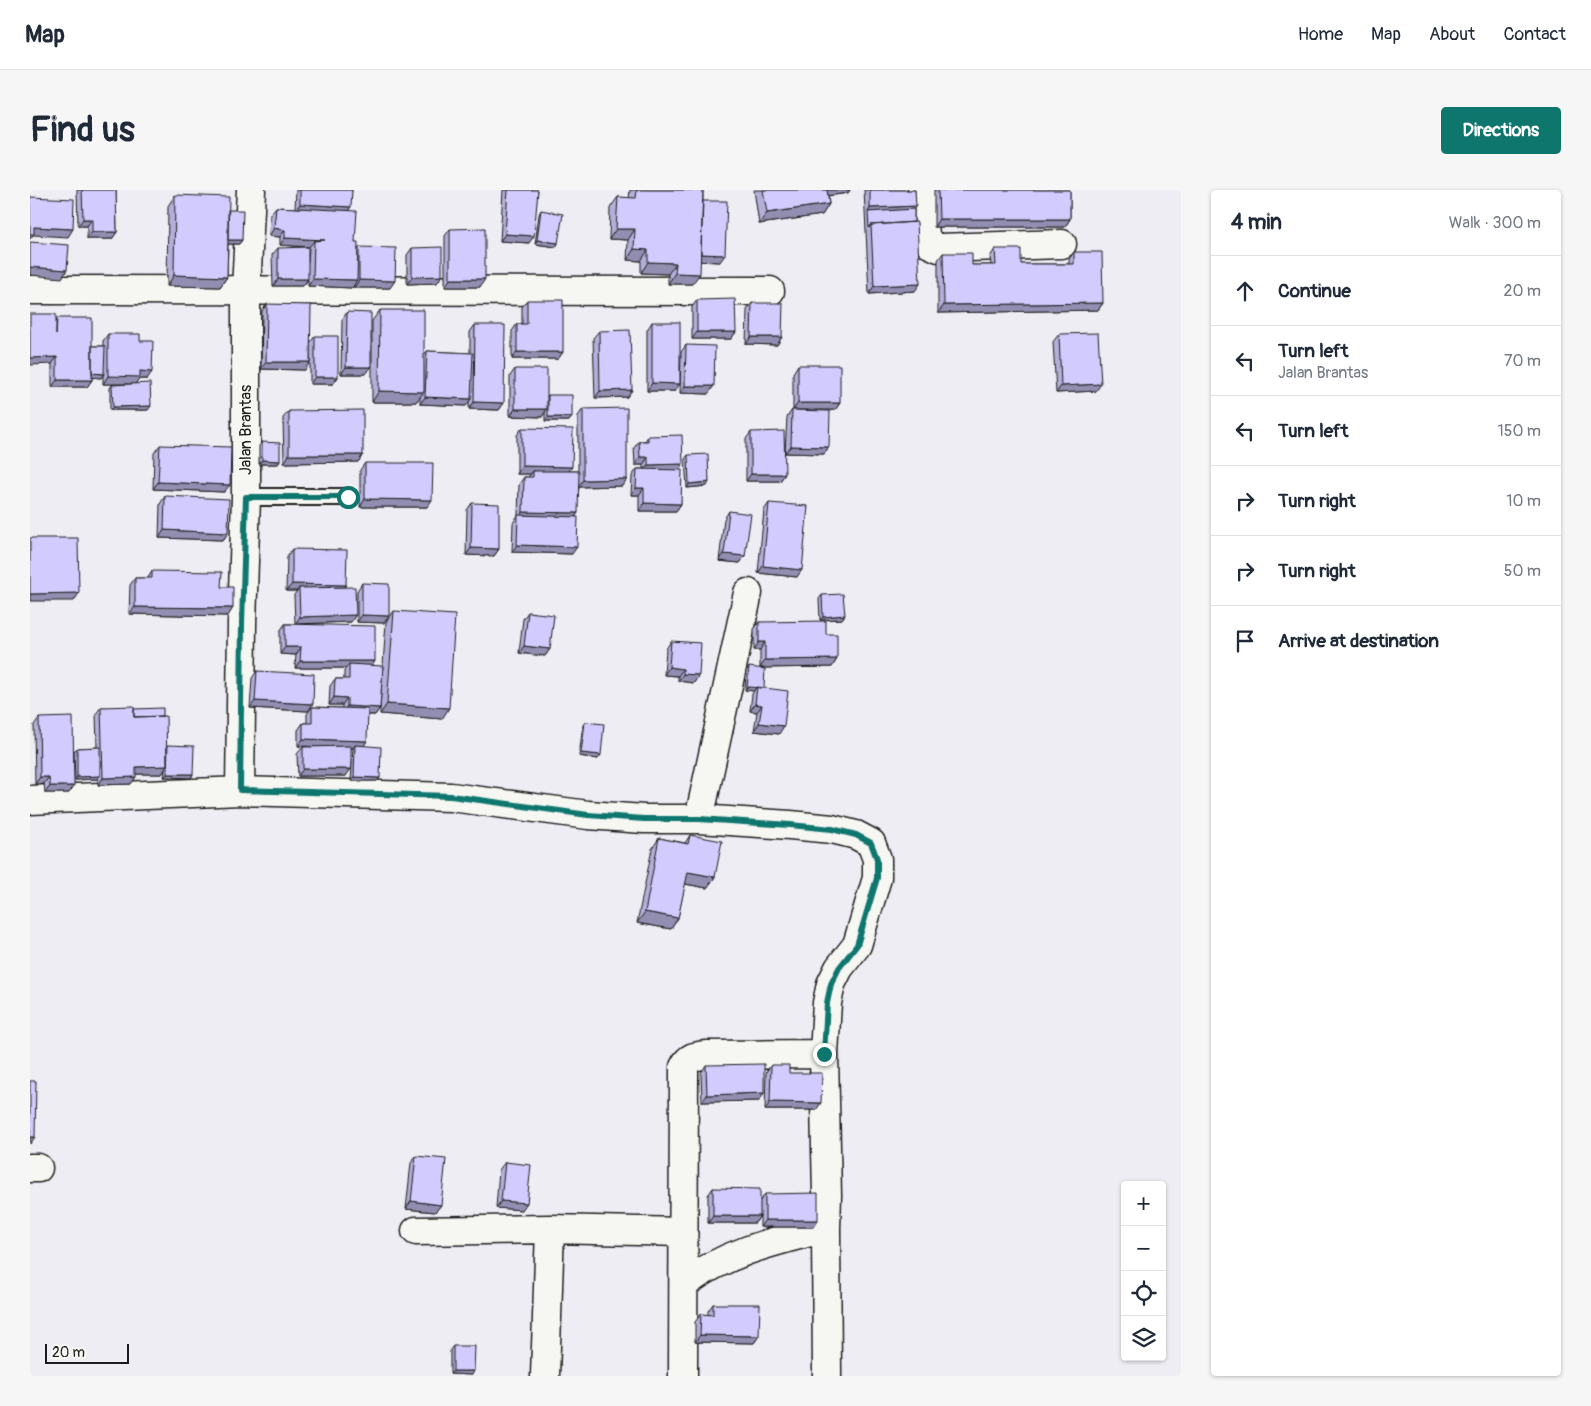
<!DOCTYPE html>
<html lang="en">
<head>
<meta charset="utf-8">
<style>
  :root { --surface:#fff; --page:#f6f6f7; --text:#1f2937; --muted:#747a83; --line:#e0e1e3; --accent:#0f766e }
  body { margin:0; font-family:Pangolin,sans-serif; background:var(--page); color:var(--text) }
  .controls { position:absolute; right:15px; bottom:15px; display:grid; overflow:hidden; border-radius:5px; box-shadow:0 1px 4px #0004 }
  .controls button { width:45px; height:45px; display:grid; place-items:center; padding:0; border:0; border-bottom:1px solid var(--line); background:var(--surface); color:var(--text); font:25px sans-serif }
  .scale { position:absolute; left:15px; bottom:12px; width:84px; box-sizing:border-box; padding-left:5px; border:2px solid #1c1c1c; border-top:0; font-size:14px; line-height:18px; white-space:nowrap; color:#1c1c1c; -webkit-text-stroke:4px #f6f6f2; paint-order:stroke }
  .stop { position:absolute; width:15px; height:15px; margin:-11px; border:4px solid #0f766e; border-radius:50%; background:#fff }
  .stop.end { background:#0f766e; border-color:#fff; box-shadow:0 1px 5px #0008 }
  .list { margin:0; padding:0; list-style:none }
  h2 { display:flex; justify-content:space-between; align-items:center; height:65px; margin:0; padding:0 20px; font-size:21px }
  h2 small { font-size:16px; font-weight:400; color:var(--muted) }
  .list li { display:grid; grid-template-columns:32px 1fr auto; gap:15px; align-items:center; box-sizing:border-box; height:70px; padding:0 20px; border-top:1px solid var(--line) }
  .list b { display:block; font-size:19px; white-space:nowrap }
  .list p { margin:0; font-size:16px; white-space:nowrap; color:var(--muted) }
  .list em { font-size:16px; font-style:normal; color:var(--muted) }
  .icon { flex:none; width:28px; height:28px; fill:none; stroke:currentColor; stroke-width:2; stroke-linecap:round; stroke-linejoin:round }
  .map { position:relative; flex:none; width:1151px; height:1186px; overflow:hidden; border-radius:5px }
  header { display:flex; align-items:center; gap:30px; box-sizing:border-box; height:70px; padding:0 25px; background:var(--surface); border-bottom:1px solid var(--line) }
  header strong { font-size:24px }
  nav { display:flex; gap:28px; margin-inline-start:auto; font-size:18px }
  .intro { display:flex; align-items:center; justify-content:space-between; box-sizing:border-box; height:120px; padding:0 30px }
  h1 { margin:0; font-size:35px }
  .button { padding:12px 22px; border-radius:5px; background:var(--accent); color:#fff; font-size:18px; font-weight:700 }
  main { display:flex; gap:30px; padding:0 30px }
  aside { flex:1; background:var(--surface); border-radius:5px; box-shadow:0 1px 4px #0004 }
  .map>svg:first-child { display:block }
</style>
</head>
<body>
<header>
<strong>Map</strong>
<nav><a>Home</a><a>Map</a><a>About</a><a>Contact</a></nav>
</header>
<div class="intro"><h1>Find us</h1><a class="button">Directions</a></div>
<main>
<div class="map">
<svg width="1151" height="1186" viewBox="0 0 1151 1186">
  <rect width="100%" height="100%" fill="#efedf4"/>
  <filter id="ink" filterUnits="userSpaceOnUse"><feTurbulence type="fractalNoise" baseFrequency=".02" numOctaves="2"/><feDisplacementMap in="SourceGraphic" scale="10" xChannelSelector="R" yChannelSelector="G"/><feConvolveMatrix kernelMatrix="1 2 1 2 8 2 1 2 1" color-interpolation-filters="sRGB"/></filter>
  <g filter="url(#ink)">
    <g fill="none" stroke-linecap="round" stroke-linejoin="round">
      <defs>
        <path id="service" d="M216,307H318"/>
        <path id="minor" d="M892,0L895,46L900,54L909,58L1032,54
          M0,100L740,101
          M210,601L212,434L216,307V100L221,0
          M0,610L210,601L421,607L558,625L614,629H669L760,635L802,639L826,645L841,653L847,669V688L827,755L809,778L801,794L797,813L794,864L797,1006L796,1038C745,1051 696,1062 654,1094
          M669,629L718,403
          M0,978H8
          M796,1038L797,1186
          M386,1041L520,1039
          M515,1186L520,1039L653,1042
          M653,1186L654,877C659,866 666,866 677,865L794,864"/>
      </defs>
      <use href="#service" stroke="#1c1c1c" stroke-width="20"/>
      <use href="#minor" stroke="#1c1c1c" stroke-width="31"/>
      <use href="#service" stroke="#f6f6f2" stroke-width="16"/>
      <use href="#minor" stroke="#f6f6f2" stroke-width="28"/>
    </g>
    <path fill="#b4afda" stroke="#1c1c1c" d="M47,0H86L87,42L82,49H57V36H48Z
      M266,0H322L318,21L325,52L328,59L329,57L360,98H324V95L322,98L278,96V90L273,96H243L242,65L248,58L278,72L279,58V57L250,55V47L239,46L240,24L246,17L265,18Z
      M473,0H508L499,53L470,51Z
      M600,0H673V11L690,72L670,71L662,94H638V84L611,83V71L597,70L598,50L579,49L580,18L588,7L599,8Z
      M724,0H820L818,3L798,6L799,14L792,25L729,34Z
      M834,0H885L884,19L885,101L839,104Z
      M904,0H1040V29L1035,37H904Z
      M145,5L198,20L212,50L209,54H198L197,87L190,97L137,96L138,16Z
      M511,20L528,53L526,57L505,54L509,24Z
      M420,39L450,97H415V46Z
      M382,58L407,93L377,94V65Z
      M965,59L991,74H1039V69L1044,62L1073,113L1068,120L908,123V70L913,63L942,75H961L960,67Z
      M497,110L533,162L528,169H482V141L487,134H492V117Z
      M667,110L706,142L701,149H662V117Z
      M722,113L752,147L747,155L716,154L717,120Z
      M237,114L275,180L231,179L232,121Z
      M350,120L394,165L397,161L440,163V142L445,135L474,213L469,220L439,219V211L436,216L390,214V207L386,212H342V131Z
      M317,122L341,177L336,184H311L312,130Z
      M27,128L62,156H73V151L78,144L110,151L117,189H109L105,194L118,220H80V198L82,195L101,194H73V185L71,188L62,187V190L57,197H22V174L26,130Z
      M622,132L645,201H617V140Z
      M569,141L602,200L597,207L565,208L563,148Z
      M1029,144L1066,201L1026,203L1023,152Z
      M285,146L308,187L303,194H280V153Z
      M656,155L678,204L650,203L651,162Z
      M768,175L810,213L805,220H763V183Z
      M485,179L517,207L518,205L542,227L539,231H515V221L512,227L480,226V186Z
      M553,219L597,289L592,296L549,297L542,364L482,362L483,333L488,325L489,294L494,287H498L501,284H487V245L492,238L539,281H548V226Z
      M762,220L799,257L794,264L755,263L757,227Z
      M259,221L333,265L328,272L254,273L253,228Z
      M721,242L755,284L750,291H716V249Z
      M618,246L648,280L651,314L646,321H609V305H601L602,286L607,279H613V275H605L604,258L609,251H615Z
      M232,252L250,271L248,274H229V256Z
      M130,255L194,302L123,299L124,263Z
      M658,265L677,296L657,298L655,269Z
      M335,273L397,317H330V280Z
      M135,306L198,343L193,350L129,348L130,314Z
      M442,313L469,359L464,366L436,365L437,320Z
      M739,313L767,387L728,383L734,320Z
      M699,321L715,366L710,373L689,371L694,329Z
      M262,359L314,397L321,432L265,434L345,471L342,475L350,518L356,432L364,421L412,529L350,524V518L345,525H338L334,556L350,588L347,591H321L323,558H321L316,586H268L267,564L273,557H281L268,556V540L273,533H277V524L282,517L312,518V515H299L300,496L305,489H314V481L316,478H265L266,465L250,464V441L255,434H265L264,405L267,401H256L257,366Z
      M122,381L198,426L99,424L100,395L105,388H118Z
      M332,393L354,433L327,432V401Z
      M792,405L815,425L812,429L790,430L789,409Z
      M498,422L520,459L515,466L489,463L493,429Z
      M729,432L796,444L807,469L802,477L730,478V460H724V439Z
      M641,451L664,493L648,491V486L634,485L636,459Z
      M719,477L734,498L749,544L724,541L727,522L720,521L722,504L724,501L715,500L716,481Z
      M227,481L278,521L220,518L222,488Z
      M71,517L104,519L133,526L137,557L138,555L163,584L161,588L134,587L135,579L132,584H106L101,594L68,595V589L45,590L44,561L47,558L67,557L66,524Z
      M9,528L39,603H15L14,594H5L4,535Z
      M555,532L568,569L549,566L553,535Z
      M660,645L685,687L677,698L655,694L648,728L641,739L607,733L622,659L629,648L655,653Z
      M676,875L734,903L729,911L672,912L671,883Z
      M741,875L786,920H735L736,882Z
      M386,966L411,1015L405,1022L376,1019L381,973Z
      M475,972L492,1020L466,1018L469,980Z
      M683,998L730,1011L735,1004L783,1037H730V1026L725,1033H678V1005Z
      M683,1114L729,1146L724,1153L665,1152V1132L671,1124L678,1125V1121Z
      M423,1156L442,1185L420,1184V1160Z"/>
    <path fill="#928eb2" stroke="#1c1c1c" d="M794,0H820L818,3L789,7Z
      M270,14L321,17L316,24L264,21Z
      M799,14L792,25L729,34L737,23Z
      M886,16L881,23L838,22L840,18Z
      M53,29H62L57,36H48Z
      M909,29H1040L1035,37H904Z
      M4,37L43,39L38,47L3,45L0,49V43Z
      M244,38L255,40L250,47L239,46Z
      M586,39H605L598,50L579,49Z
      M62,42H87L82,49H57Z
      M475,44L504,46L499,53L470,51Z
      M255,48L295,50L284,51L279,57L250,55Z
      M193,50H212L209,54H190Z
      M507,50L528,53L526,57L505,54Z
      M604,59L618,60L611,71L597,70Z
      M668,64L695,65L690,72L663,71Z
      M618,72L646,73L638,84L611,83Z
      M0,77L37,80L32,88L0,85Z
      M645,83L670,84L662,94H638Z
      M144,85L197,87L190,97L137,96Z
      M412,86L407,93L377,94L382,87Z
      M248,89H278L273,96H243Z
      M283,89L327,90L322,98L278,96Z
      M420,89H455L450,97H415Z
      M329,90L365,91L360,98H324Z
      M890,94L885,101L839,104L844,96Z
      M1073,113L1068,120L908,123L914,115Z
      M667,142H706L701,149H662Z
      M721,147H752L747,155L716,154Z
      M487,162H533L528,169H482Z
      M27,167L22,174L0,175V168Z
      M236,172H280L275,180L231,179Z
      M316,177H341L336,184H311Z
      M110,181L122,182L117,189H109L105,194H73L78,186Z
      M61,183L74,184L71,188L58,187Z
      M285,187H308L303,194H280Z
      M27,190H62L57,197H22Z
      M622,193L650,194L645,201H617Z
      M1071,194L1066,201L1026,203L1031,196Z
      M655,196H684L678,204L650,203Z
      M602,200L597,207L565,208L570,201Z
      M349,201L394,202L386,212H342Z
      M395,207L441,209L436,216L390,214Z
      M444,212L474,213L469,220L439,219Z
      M768,213H810L805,220H763Z
      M121,216L118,220H80L83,217Z
      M485,219H517L512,227L480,226Z
      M518,227H542L539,231H515Z
      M761,256L799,257L794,264L755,263Z
      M259,265H333L328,272L254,273Z
      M610,267H618L613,275H605Z
      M232,270L250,271L248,274H229Z
      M653,274L648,281L613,282L618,275Z
      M492,276L542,277L537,284L503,281L501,284H487Z
      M721,284H755L750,291H716Z
      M597,289L592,296L548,297L553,290Z
      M128,292L200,295L194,302L123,299Z
      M679,292L677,296L657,298L659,294Z
      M606,298H614L609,305H601Z
      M335,309L402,310L397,317H330Z
      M614,313L651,314L646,321H609Z
      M493,322L548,323L543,330L488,329Z
      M134,340L198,343L193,350L129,348Z
      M487,355L547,357L542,364L482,362Z
      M441,358L469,359L464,366L436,365Z
      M694,364L715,366L710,373L689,371Z
      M733,376L772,380L767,387L728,383Z
      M262,394L316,395L311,402L269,398L267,401H256Z
      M49,403L44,411H0V404Z
      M105,417L203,418L198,426L99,424Z
      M326,425L321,432L265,434L270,427Z
      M332,425L359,426L354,433L327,432Z
      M815,425L812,429L790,430L793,427Z
      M729,452H735L730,460H724Z
      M494,456L520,459L515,466L489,463Z
      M255,457H271L266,465L250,464Z
      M807,469L802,477L730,478L735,470Z
      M270,471H345L340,479L319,474L316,478H265Z
      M639,477L653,479L648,486L634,485Z
      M653,484L669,485L664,493L648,491Z
      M717,497H726L724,501L715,500Z
      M304,507L317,508L312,515H299Z
      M225,511L283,514L278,521L220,518Z
      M357,514L419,518L412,529L350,524Z
      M725,514L732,515L727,522L720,521Z
      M317,516L350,518L345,525L312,524Z
      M729,533L754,536L749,544L724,541Z
      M273,549L337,551L332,559L325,555L323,558L268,556Z
      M551,563L571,565L568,569L549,566Z
      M137,576L132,584H101L106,577Z
      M273,579H321L316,586H268Z
      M137,584H163L161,588L134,587Z
      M70,586L67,589L45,590L47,587Z
      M10,587H19L14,594H5Z
      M106,587L101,594L68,595L73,588Z
      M324,587L350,588L347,591H321Z
      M20,596H44L39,603H15Z
      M658,682L685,687L677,698L650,693Z
      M615,722L648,728L641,739L607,733Z
      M734,903L729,911L672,912L677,905Z
      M740,912L791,913L786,920H735Z
      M0,947H5L0,954Z
      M381,1011L411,1015L405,1022L376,1019Z
      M471,1011L497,1013L492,1020L466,1018Z
      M683,1026H730L725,1033H678Z
      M735,1030H788L783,1037H730Z
      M670,1145L729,1146L724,1153L665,1152Z
      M423,1181H444L442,1185L420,1184Z"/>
    <path fill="#d1cbfe" stroke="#1c1c1c" d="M52,0H86L87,42H62V29H53Z
      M270,0H322L321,17L270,14Z
      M478,0H508L504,46L475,44Z
      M607,0H673L670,84L645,83L646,73L618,72V60L604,59L605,39H586L588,7L606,8Z
      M733,0H797L799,14L737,23Z
      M840,0H885L886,16L840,18Z
      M908,0H1040V29H909Z
      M145,5L199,7L197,87L144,85Z
      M0,7L44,9L43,39L4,37V44H0Z
      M673,11H697L695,65L671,64Z
      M246,17L327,21L325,52H328L327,90L283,89L284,51L295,50L255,48V40L244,38Z
      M884,19V32L841,35L839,38L838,22Z
      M198,20H213L212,50H198Z
      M511,20L533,24L528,53L507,50Z
      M887,32L890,94L844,96L841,35Z
      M455,38V89H420V39Z
      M0,52L39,55L37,80L0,77Z
      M278,57V89H248V58Z
      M329,57L366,58L365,91L329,90Z
      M412,57V86L382,87V58Z
      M965,59H991V74H1044V62H1072L1073,113L914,115L913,63H942V75H966Z
      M705,109L706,142H667V110Z
      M497,110H533V162H487V134H497Z
      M722,113H753L752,147H721Z
      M237,114L281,115L280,172H236Z
      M350,120H394V202L349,201Z
      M317,122L341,123V177H316Z
      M0,124H26V145L27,128H62V190H27V167L0,168Z
      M622,132H650V194L622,193Z
      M445,135H475L474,213L444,212Z
      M600,140L602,200L570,201L569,141Z
      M1068,143L1071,194L1031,196L1029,144Z
      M78,144H110V151H123L122,182L110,181V187L78,186Z
      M285,146H308V187H285Z
      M656,155L685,156L684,196H655Z
      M62,156H75L74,184L62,183Z
      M397,161L443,163L441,209L395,207Z
      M768,175H810V213H768Z
      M485,179H517V219H485Z
      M120,193L121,216L83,217L82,195Z
      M518,205H542V227H518Z
      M597,218V289L553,290V219Z
      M333,220V265H259V221Z
      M762,220L800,221L799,257L761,256Z
      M492,238L543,239L542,277L492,276Z
      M754,241L755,284H721V242Z
      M652,245L653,274L618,275V267H610L609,251H618V246Z
      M232,252L250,253V271L232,270Z
      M130,255L201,257L200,295L128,292Z
      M678,264L679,292L659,294L658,265Z
      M335,273H403L402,310L335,309Z
      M607,279L652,280L651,314L614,313V298H606Z
      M503,281H549L548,323L493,322L494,287H503Z
      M135,306L199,309L198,343L134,340Z
      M442,313L469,314V359L441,358Z
      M739,313L778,316L772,380L733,376Z
      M699,321L721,324L715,366L694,364Z
      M488,325L548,327L547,357L487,355Z
      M0,348H48L49,403L0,404Z
      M262,359L317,360L316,395L262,394Z
      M122,381L192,382L191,397H203V418L105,417V388H122Z
      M332,393L359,394V426L332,425Z
      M325,397L326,425L270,427L269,398Z
      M813,404L815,425L793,427L792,405Z
      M364,421L425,425L419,518L357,514Z
      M498,422L524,425L520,459L494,456Z
      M796,431V444H807V469L735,470V452H729V432Z
      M255,434L345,436V471H270L271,457H255Z
      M641,451L671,453L669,485L653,484V479L639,477Z
      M319,474L353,476L350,518L317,516V508L304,507L305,489H319Z
      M719,477L735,479L734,498L717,497Z
      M227,481L284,484L283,514L225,511Z
      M727,497L758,501L754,536L729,533L732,515L725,514Z
      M104,516V527L136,526L137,576L106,577V587L73,588L71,517Z
      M282,517L338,519L337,551L273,549V533H282Z
      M133,518V526L104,527V519Z
      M43,527L44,596H20L19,587H10L9,528Z
      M555,532L574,534L571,565L551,563Z
      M138,555L164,556L163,584H137Z
      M325,555L351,557L350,588L324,587Z
      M321,556V579H273V557Z
      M70,557V586L47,587V558Z
      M660,645L692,651L685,687L658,682L648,728L615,722L629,648L658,654Z
      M734,874V903L677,905L676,875Z
      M741,875H759V883H792L791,913L740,912Z
      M0,891H6L5,947H0Z
      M386,966L416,969L411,1015L381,1011Z
      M475,972L501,975L497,1013L471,1011Z
      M683,998L730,999V1026H683Z
      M788,1003V1030H735V1004Z
      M683,1114H730L729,1146L670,1145L671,1124L683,1125Z
      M423,1156H445L444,1181H423Z"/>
  </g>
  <g fill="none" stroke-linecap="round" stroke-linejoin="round" filter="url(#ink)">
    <path stroke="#0f766e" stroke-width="6" d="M318,307H216L212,434L210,600L421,606L558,625L614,629H669L760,635L802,639L826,645L841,653L847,669V688L827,755L809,778L801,794L797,813L794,864"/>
  </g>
  <g text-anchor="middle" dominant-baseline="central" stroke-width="5" stroke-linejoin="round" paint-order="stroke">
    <g font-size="16" fill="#1c1c1c" stroke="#f6f6f2">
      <text transform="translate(216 240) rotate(-90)">Jalan Brantas</text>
    </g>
  </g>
</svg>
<div class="controls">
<button>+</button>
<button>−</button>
<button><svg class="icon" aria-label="locate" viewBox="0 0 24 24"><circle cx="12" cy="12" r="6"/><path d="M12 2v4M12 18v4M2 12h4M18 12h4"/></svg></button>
<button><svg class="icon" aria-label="layers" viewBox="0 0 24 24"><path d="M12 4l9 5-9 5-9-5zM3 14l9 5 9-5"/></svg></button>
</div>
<div class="scale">20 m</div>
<div class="stop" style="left:318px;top:307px"></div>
<div class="stop end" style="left:794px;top:864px"></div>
</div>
<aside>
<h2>4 min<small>Walk · 300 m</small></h2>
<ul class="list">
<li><svg class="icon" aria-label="ahead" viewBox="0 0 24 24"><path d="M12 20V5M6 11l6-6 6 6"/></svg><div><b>Continue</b></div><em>20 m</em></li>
<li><svg class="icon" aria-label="left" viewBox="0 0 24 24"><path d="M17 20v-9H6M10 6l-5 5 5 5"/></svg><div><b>Turn left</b><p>Jalan Brantas</p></div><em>70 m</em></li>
<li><svg class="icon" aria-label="left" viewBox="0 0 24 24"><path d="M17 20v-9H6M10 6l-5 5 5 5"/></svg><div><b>Turn left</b></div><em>150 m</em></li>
<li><svg class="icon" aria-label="right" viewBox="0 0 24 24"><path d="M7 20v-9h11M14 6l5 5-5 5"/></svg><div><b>Turn right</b></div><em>10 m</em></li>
<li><svg class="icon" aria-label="right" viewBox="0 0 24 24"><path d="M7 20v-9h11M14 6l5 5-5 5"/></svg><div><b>Turn right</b></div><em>50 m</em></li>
<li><svg class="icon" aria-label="arrive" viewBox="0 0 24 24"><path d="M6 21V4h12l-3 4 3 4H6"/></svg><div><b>Arrive at destination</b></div></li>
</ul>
</aside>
</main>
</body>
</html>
